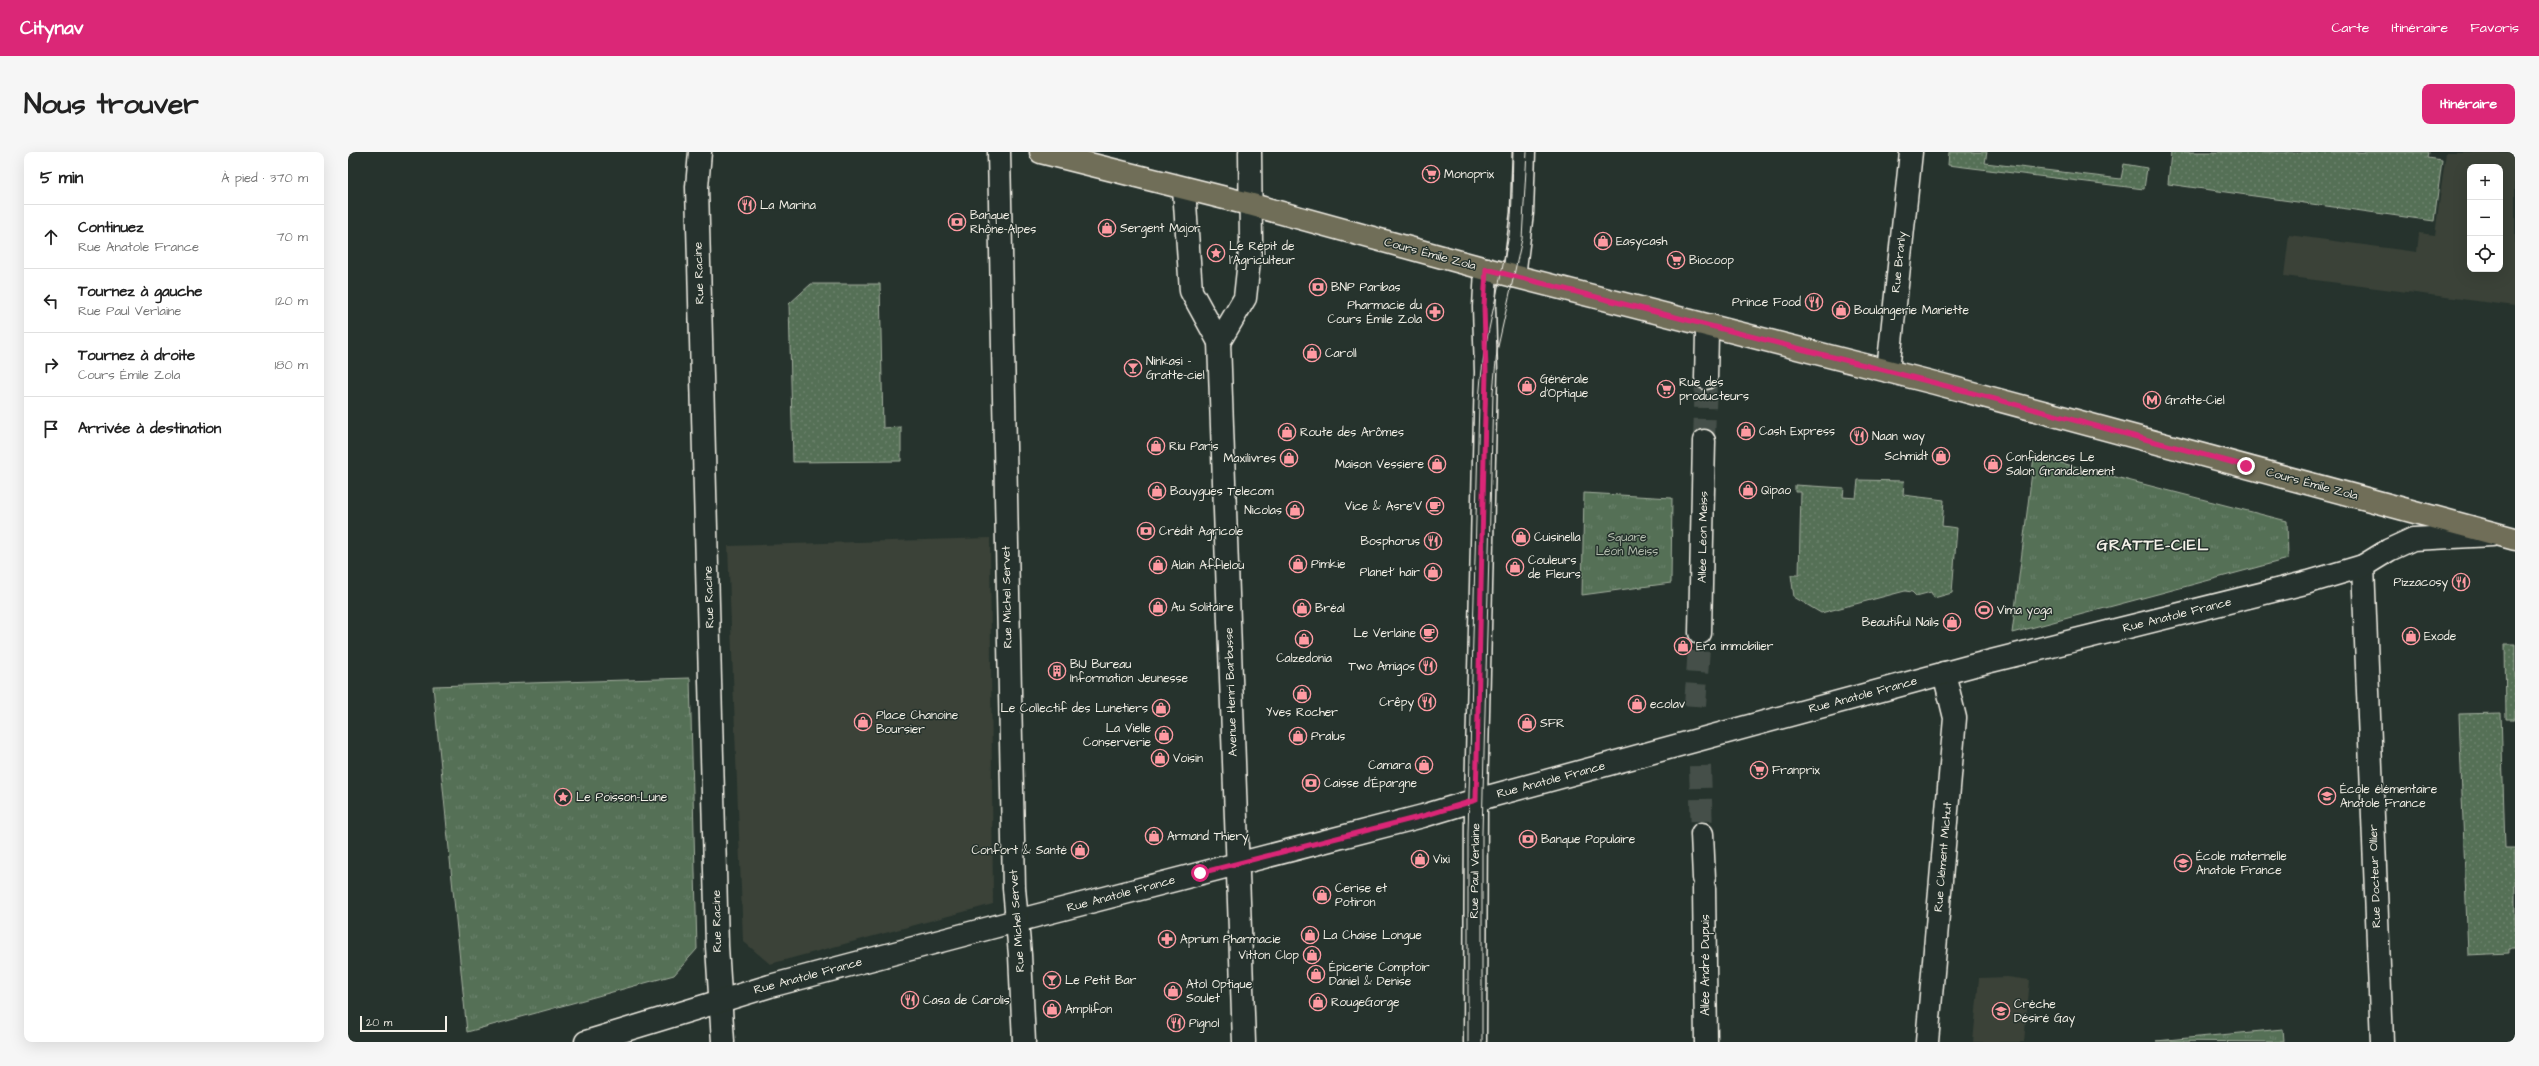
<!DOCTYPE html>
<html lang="fr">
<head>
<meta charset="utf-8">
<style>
  :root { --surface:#fff; --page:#f6f6f6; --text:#222; --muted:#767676; --line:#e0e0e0; --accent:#db2777 }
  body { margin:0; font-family:"Architects Daughter",sans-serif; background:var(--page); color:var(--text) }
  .controls { position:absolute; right:12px; top:12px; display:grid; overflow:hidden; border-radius:8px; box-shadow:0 4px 16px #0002 }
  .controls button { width:36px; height:36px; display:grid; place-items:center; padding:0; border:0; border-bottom:1px solid var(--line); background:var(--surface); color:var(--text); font:20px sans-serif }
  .scale { position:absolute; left:12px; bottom:10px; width:87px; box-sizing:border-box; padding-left:4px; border:2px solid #f4f1e8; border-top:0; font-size:11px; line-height:14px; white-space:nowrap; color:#f4f1e8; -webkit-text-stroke:3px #26332d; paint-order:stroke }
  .stop { position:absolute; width:12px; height:12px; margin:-9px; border:3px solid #db2777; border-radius:50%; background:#fff }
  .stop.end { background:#db2777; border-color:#fff; box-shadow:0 1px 4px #0008 }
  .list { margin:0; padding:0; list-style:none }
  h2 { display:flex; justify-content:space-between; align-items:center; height:52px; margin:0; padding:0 16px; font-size:17px }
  h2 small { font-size:13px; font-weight:400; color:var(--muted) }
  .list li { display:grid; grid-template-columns:26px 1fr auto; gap:12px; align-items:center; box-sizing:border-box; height:64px; padding:0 16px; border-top:1px solid var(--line) }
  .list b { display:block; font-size:15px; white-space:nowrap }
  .list p { margin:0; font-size:13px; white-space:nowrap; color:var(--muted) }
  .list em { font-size:13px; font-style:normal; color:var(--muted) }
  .icon { flex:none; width:22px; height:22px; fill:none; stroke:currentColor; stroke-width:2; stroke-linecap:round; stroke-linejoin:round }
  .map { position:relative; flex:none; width:2167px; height:890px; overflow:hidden; border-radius:8px }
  header { display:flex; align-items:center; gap:24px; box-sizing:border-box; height:56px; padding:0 20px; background:var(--accent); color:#fff }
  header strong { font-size:19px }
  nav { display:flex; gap:22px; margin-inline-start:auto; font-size:14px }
  .intro { display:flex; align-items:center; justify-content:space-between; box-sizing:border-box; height:96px; padding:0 24px }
  h1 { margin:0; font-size:28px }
  .button { padding:10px 18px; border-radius:8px; background:var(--accent); color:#fff; font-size:14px; font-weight:700 }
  main { display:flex; gap:24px; padding:0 24px }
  aside { flex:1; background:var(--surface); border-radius:8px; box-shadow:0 4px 16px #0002 }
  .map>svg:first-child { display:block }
</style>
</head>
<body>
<header>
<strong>Citynav</strong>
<nav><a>Carte</a><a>Itinéraire</a><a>Favoris</a></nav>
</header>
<div class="intro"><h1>Nous trouver</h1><a class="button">Itinéraire</a></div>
<main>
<aside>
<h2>5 min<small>À pied · 370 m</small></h2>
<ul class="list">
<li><svg class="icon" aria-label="ahead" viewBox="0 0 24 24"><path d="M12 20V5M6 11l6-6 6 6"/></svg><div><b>Continuez</b><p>Rue Anatole France</p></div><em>70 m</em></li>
<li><svg class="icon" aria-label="left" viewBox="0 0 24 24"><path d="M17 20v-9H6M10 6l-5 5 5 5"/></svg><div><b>Tournez à gauche</b><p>Rue Paul Verlaine</p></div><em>120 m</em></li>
<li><svg class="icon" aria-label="right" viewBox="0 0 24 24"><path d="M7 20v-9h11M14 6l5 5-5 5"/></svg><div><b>Tournez à droite</b><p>Cours Émile Zola</p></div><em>180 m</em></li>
<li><svg class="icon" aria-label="arrive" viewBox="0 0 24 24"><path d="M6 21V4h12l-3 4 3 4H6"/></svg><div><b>Arrivée à destination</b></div></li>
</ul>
</aside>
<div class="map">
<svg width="2167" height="890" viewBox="0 0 2167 890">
  <defs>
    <pattern id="grass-dots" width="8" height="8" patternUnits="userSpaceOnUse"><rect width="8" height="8" fill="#546f56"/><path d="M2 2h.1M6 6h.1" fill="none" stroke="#6d846e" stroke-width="1.8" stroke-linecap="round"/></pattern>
    <pattern id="park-tufts" width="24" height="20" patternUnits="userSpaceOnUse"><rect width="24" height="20" fill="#546f56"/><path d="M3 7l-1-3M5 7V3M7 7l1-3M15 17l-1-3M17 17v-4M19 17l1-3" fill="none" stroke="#6d846e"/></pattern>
  </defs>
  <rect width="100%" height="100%" fill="#26332d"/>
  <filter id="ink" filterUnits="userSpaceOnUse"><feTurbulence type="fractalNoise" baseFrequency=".025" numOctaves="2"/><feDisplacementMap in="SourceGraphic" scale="8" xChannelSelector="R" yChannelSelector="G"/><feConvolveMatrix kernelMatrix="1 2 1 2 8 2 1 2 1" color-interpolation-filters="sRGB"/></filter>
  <g filter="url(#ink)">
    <path fill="#3a4238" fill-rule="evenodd" d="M2098,0H2167V154L1936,124L1941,83L2069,100L2071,81L2087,83ZM2122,15H2152V117H2122Z
      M642,386L645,752L422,812L395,789L380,394Z
      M1659,825L1682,828L1676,890H1625L1631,826Z"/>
    <path fill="url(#grass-dots)" stroke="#a4b09f" d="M1601,0H1639L1637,11L1773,27L1776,12L1799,16L1796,37L1600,13Z
      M1823,0H2081L2080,6L2094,8L2086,69L1820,32Z
      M463,132H532L535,276L553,275V309L445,310L441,152Z
      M1510,328L1556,329L1555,343L1596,348L1594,374L1609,376L1604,441L1586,446L1583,440L1568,444L1564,440L1557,439L1473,461L1446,445L1443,423H1451L1453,340H1447V333L1496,336L1495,345L1508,346Z
      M2157,492H2167V567H2158Z
      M2153,561L2157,696H2167V797H2161V801L2120,803L2111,562Z"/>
    <path fill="url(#park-tufts)" stroke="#a4b09f" d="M1686,304L1939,369L1940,407L1664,481Z
      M1236,341L1324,346L1323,431L1234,443Z
      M342,526L349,797L326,823L119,880L85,534Z
      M1935,877L1936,890L1808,889Z"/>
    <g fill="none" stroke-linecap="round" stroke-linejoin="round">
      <path stroke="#455049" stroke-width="22" stroke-dasharray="22 11" stroke-linecap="butt" d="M1356,289L1358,226
        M1347,554L1352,481
        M1352,614L1354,682"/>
      <defs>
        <path id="pedestrian" d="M871,190L896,890
          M1358,226L1359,183L1363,174
          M1352,481L1356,289
          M1354,682L1356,726
          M1356,736L1358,890
          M668,769L1075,664L1128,648
          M1127,890L1128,648L1138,220L1136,155L1138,117"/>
        <path id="minor" d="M352,0L349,35L369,794L375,890
          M651,0L666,736L672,803L676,890
          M836,37L843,139L871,190
          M1166,124L1174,61L1176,0
          M871,190L897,146L903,90L902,0
          M1540,219L1563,0
          M2015,414L2034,890
          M1579,890L1607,566L1596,521"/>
        <path id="tertiary" d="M1128,648L1623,514L1961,430L2015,414L2041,398L2065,387L2144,383
          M238,890L422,834L668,769"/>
        <path id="primary" d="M693,0L901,52L1138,117L1587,231L2167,387"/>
      </defs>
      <use href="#pedestrian" stroke="#f4f1e8" stroke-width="25"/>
      <use href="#minor" stroke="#f4f1e8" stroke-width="25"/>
      <use href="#tertiary" stroke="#f4f1e8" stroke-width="25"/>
      <use href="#primary" stroke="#f4f1e8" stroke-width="25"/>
      <use href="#pedestrian" stroke="#26332d" stroke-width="22"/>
      <use href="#minor" stroke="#26332d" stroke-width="22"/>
      <use href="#tertiary" stroke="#26332d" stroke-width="22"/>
      <use href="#primary" stroke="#706e59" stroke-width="22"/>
      <path stroke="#f4f1e8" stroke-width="1" d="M1120,890V682L1131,249C1134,192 1151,139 1161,83C1165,56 1164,27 1165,0
        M1134,890V681L1145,240L1149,199L1174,87L1179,0"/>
    </g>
  </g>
  <g fill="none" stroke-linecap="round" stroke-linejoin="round" filter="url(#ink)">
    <path stroke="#db2777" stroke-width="5" d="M852,721L1075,664L1128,648L1138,220L1136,155L1138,117L1587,231L1898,314"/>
  </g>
  <defs>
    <symbol id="supermarket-ring" viewBox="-11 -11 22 22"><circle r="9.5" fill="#26332d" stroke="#ff9aa2" stroke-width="1.5"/><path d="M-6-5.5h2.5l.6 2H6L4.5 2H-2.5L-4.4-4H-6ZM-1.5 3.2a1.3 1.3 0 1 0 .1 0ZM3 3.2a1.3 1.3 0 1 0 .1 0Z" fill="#ff9aa2"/></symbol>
    <symbol id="restaurant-ring" viewBox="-11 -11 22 22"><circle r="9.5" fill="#26332d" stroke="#ff9aa2" stroke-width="1.5"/><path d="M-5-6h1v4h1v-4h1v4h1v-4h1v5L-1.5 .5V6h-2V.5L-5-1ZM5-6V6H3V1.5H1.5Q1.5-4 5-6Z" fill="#ff9aa2"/></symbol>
    <symbol id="bank-ring" viewBox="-11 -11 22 22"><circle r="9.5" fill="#26332d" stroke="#ff9aa2" stroke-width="1.5"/><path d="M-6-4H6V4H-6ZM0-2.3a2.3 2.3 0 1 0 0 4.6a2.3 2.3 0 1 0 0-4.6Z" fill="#ff9aa2"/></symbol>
    <symbol id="shop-ring" viewBox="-11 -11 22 22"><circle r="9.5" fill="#26332d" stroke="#ff9aa2" stroke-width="1.5"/><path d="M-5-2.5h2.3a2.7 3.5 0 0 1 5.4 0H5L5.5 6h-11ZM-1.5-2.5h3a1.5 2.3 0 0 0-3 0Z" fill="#ff9aa2"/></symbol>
    <symbol id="sight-ring" viewBox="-11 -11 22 22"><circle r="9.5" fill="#26332d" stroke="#ff9aa2" stroke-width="1.5"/><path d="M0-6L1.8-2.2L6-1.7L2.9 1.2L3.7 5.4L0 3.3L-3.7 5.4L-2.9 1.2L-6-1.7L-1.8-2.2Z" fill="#ff9aa2"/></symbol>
    <symbol id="pharmacy-ring" viewBox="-11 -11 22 22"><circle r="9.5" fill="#26332d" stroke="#ff9aa2" stroke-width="1.5"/><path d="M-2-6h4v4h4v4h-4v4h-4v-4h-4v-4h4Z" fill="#ff9aa2"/></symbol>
    <symbol id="bar-ring" viewBox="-11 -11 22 22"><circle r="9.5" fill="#26332d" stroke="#ff9aa2" stroke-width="1.5"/><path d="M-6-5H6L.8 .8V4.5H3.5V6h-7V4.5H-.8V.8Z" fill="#ff9aa2"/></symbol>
    <symbol id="metro-ring" viewBox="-11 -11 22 22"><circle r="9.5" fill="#26332d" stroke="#ff9aa2" stroke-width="1.5"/><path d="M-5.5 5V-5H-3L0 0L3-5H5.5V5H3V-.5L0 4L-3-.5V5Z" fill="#ff9aa2"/></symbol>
    <symbol id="cafe-ring" viewBox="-11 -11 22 22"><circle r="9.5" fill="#26332d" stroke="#ff9aa2" stroke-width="1.5"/><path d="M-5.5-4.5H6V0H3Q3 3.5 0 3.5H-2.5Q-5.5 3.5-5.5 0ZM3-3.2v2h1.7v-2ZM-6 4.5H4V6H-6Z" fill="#ff9aa2"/></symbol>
    <symbol id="stadium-ring" viewBox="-11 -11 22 22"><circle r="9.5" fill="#26332d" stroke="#ff9aa2" stroke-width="1.5"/><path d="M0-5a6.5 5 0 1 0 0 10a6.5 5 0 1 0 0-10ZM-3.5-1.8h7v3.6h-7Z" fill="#ff9aa2"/></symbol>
    <symbol id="building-ring" viewBox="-11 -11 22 22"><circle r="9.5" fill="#26332d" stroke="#ff9aa2" stroke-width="1.5"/><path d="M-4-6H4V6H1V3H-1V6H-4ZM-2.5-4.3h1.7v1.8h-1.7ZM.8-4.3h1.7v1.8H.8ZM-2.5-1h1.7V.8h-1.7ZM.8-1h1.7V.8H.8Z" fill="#ff9aa2"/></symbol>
    <symbol id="school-ring" viewBox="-11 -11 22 22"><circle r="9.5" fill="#26332d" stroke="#ff9aa2" stroke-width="1.5"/><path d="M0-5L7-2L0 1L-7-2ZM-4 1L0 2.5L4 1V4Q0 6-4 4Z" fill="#ff9aa2"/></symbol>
  </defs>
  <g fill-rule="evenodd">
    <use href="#supermarket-ring" x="1073" y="12" width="20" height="20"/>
    <use href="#restaurant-ring" x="389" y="43" width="20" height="20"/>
    <use href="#bank-ring" x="599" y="60" width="20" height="20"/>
    <use href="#shop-ring" x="749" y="66" width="20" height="20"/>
    <use href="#shop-ring" x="1245" y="79" width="20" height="20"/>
    <use href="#sight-ring" x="858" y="91" width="20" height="20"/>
    <use href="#supermarket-ring" x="1318" y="98" width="20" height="20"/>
    <use href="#bank-ring" x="960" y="125" width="20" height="20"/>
    <use href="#restaurant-ring" x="1456" y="140" width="20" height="20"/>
    <use href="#shop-ring" x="1483" y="148" width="20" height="20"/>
    <use href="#pharmacy-ring" x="1077" y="150" width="20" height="20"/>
    <use href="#shop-ring" x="954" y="191" width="20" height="20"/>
    <use href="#bar-ring" x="775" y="206" width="20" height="20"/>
    <use href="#shop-ring" x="1169" y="224" width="20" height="20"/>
    <use href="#supermarket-ring" x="1308" y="227" width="20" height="20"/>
    <use href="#metro-ring" x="1794" y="238" width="20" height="20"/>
    <use href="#shop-ring" x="1388" y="269" width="20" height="20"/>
    <use href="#shop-ring" x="929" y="270" width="20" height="20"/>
    <use href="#restaurant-ring" x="1501" y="274" width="20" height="20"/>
    <use href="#shop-ring" x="798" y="284" width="20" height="20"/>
    <use href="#shop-ring" x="1583" y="294" width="20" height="20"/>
    <use href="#shop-ring" x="931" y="296" width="20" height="20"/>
    <use href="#shop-ring" x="1079" y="302" width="20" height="20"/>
    <use href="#shop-ring" x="1635" y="302" width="20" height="20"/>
    <use href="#shop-ring" x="1390" y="328" width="20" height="20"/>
    <use href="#shop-ring" x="799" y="329" width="20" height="20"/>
    <use href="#cafe-ring" x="1077" y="344" width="20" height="20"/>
    <use href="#shop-ring" x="937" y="348" width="20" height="20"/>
    <use href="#bank-ring" x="788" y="369" width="20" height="20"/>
    <use href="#shop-ring" x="1163" y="375" width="20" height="20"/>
    <use href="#restaurant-ring" x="1075" y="379" width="20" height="20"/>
    <use href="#shop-ring" x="940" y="402" width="20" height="20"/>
    <use href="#shop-ring" x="800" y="403" width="20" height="20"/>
    <use href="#shop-ring" x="1157" y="405" width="20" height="20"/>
    <use href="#shop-ring" x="1075" y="410" width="20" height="20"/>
    <use href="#restaurant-ring" x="2103" y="420" width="20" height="20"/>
    <use href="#shop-ring" x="800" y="445" width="20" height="20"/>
    <use href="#shop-ring" x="944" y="446" width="20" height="20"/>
    <use href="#stadium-ring" x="1626" y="448" width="20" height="20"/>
    <use href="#shop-ring" x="1594" y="460" width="20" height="20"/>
    <use href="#cafe-ring" x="1071" y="471" width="20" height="20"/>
    <use href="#shop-ring" x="2053" y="474" width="20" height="20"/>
    <use href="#shop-ring" x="946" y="477" width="20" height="20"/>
    <use href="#shop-ring" x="1325" y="484" width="20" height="20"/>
    <use href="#restaurant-ring" x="1070" y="504" width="20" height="20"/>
    <use href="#building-ring" x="699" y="509" width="20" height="20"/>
    <use href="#shop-ring" x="944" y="532" width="20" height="20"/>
    <use href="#restaurant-ring" x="1069" y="540" width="20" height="20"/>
    <use href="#shop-ring" x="1279" y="542" width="20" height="20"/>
    <use href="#shop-ring" x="803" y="546" width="20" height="20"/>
    <use href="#shop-ring" x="505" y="560" width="20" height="20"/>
    <use href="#shop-ring" x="1169" y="561" width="20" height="20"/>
    <use href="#shop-ring" x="806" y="573" width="20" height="20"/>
    <use href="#shop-ring" x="940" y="574" width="20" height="20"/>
    <use href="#shop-ring" x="802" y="596" width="20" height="20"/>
    <use href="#shop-ring" x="1066" y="603" width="20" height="20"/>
    <use href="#supermarket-ring" x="1401" y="608" width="20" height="20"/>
    <use href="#bank-ring" x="953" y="621" width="20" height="20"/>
    <use href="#school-ring" x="1969" y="634" width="20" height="20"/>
    <use href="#sight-ring" x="205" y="635" width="20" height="20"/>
    <use href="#shop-ring" x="796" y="674" width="20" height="20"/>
    <use href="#bank-ring" x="1170" y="677" width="20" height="20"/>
    <use href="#shop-ring" x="722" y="688" width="20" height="20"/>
    <use href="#shop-ring" x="1062" y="697" width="20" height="20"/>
    <use href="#school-ring" x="1825" y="701" width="20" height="20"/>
    <use href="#shop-ring" x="964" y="733" width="20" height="20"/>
    <use href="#shop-ring" x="952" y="773" width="20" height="20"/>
    <use href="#pharmacy-ring" x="809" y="777" width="20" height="20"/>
    <use href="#shop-ring" x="954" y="793" width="20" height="20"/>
    <use href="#shop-ring" x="958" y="812" width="20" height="20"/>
    <use href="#bar-ring" x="694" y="818" width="20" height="20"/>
    <use href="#shop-ring" x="815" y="829" width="20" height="20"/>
    <use href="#restaurant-ring" x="552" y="838" width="20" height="20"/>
    <use href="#shop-ring" x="960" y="840" width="20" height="20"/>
    <use href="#shop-ring" x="694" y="847" width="20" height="20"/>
    <use href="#school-ring" x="1643" y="849" width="20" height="20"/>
    <use href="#restaurant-ring" x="818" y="861" width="20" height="20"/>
  </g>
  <g text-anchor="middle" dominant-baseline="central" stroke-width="3" stroke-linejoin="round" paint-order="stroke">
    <g font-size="12" fill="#f4f1e8" stroke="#26332d" text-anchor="start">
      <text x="1096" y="22">Monoprix</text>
      <text x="412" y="53">La Marina</text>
      <text x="622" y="63">Banque<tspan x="622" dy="14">Rhône-Alpes</tspan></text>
      <text x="772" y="76">Sergent Major</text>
      <text x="1268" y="89">Easycash</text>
      <text x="881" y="94">Le Répit de<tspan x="881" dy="14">l'Agriculteur</tspan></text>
      <text x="1341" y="108">Biocoop</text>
      <text x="983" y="135">BNP Paribas</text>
      <text x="1453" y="150" text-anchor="end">Prince Food</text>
      <text x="1074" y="153" text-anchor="end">Pharmacie du<tspan x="1074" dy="14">Cours Émile Zola</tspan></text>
      <text x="1506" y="158">Boulangerie Mariette</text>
      <text x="977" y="201">Caroll</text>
      <text x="798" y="209">Ninkasi -<tspan x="798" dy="14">Gratte-ciel</tspan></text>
      <text x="1192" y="227">Générale<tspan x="1192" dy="14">d'Optique</tspan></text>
      <text x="1331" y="230">Rue des<tspan x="1331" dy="14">producteurs</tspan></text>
      <text x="1817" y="248">Gratte-Ciel</text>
      <text x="1411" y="279">Cash Express</text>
      <text x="952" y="280">Route des Arômes</text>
      <text x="1524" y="284">Naan way</text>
      <text x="821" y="294">Riu Paris</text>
      <text x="1580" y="304" text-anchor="end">Schmidt</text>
      <text x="1658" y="305">Confidences Le<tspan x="1658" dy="14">Salon Grandclement</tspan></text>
      <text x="928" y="306" text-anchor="end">Maxilivres</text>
      <text x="1076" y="312" text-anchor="end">Maison Vessiere</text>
      <text x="1413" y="338">Qipao</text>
      <text x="822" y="339">Bouygues Telecom</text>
      <text x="1074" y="354" text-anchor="end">Vice &amp; Asre'V</text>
      <text x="934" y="358" text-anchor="end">Nicolas</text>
      <text x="811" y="379">Crédit Agricole</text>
      <text x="1186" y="385">Cuisinella</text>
      <text x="1072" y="389" text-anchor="end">Bosphorus</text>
      <text x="1180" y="408">Couleurs<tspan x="1180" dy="14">de Fleurs</tspan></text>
      <text x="963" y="412">Pimkie</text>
      <text x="823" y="413">Alain Afflelou</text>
      <text x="1072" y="420" text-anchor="end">Planet' hair</text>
      <text x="2100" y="430" text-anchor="end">Pizzacosy</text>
      <text x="823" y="455">Au Solitaire</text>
      <text x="967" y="456">Bréal</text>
      <text x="1649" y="458">Vima yoga</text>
      <text x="1591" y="470" text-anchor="end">Beautiful Nails</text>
      <text x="1068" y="481" text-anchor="end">Le Verlaine</text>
      <text x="2076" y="484">Exode</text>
      <text x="1348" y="494">Era immobilier</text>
      <text x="956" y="506" text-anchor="middle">Calzedonia</text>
      <text x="722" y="512">BIJ Bureau<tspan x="722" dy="14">Information Jeunesse</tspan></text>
      <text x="1067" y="514" text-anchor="end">Two Amigos</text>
      <text x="1066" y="550" text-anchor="end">Crêpy</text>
      <text x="1302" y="552">ecolav</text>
      <text x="800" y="556" text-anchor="end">Le Collectif des Lunetiers</text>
      <text x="954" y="560" text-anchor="middle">Yves Rocher</text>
      <text x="528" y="563">Place Chanoine<tspan x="528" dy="14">Boursier</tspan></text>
      <text x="1192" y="571">SFR</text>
      <text x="803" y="576" text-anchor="end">La Vielle<tspan x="803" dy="14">Conserverie</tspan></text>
      <text x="963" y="584">Pralus</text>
      <text x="825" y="606">Voisin</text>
      <text x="1063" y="613" text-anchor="end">Camara</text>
      <text x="1424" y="618">Franprix</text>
      <text x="976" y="631">Caisse d'Épargne</text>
      <text x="1992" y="637">École élémentaire<tspan x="1992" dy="14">Anatole France</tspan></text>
      <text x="228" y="645">Le Poisson-Lune</text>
      <text x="819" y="684">Armand Thiery</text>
      <text x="1193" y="687">Banque Populaire</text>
      <text x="719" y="698" text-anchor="end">Confort &amp; Santé</text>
      <text x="1848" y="704">École maternelle<tspan x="1848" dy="14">Anatole France</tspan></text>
      <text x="1085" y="707">Vixi</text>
      <text x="987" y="736">Cerise et<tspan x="987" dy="14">Potiron</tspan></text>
      <text x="975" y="783">La Chaise Longue</text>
      <text x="832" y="787">Aprium Pharmacie</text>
      <text x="951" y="803" text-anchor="end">Vitton Clop</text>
      <text x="981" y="815">Épicerie Comptoir<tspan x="981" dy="14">Daniel &amp; Denise</tspan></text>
      <text x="717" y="828">Le Petit Bar</text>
      <text x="838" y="832">Atol Optique<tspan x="838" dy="14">Soulet</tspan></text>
      <text x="575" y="848">Casa de Carolis</text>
      <text x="983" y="850">RougeGorge</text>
      <text x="1666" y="852">Crèche<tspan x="1666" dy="14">Désiré Gay</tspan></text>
      <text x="717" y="857">Amplifon</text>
      <text x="841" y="871">Pignol</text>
    </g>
    <g font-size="12" fill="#f4f1e8" stroke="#26332d">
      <text transform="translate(1082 102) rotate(15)">Cours Émile Zola</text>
      <text transform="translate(1551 110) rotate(-84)">Rue Branly</text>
      <text transform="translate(351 121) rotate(-92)">Rue Racine</text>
      <text transform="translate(1964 332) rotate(15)">Cours Émile Zola</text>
      <text transform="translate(1355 385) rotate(-89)">Allée Léon Meiss</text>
      <text transform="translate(361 445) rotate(-92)">Rue Racine</text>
      <text transform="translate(659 445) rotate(-91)">Rue Michel Servet</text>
      <text transform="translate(1829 463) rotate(-14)">Rue Anatole France</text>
      <text transform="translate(883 540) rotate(-92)">Avenue Henri Barbusse</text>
      <text transform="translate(1515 543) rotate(-15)">Rue Anatole France</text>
      <text transform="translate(1203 628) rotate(-15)">Rue Anatole France</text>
      <text transform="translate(1595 705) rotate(-85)">Rue Clément Michut</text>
      <text transform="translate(1127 719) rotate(-89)">Rue Paul Verlaine</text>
      <text transform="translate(2027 724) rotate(-92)">Rue Docteur Ollier</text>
      <text transform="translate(773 742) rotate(-15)">Rue Anatole France</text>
      <text transform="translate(369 769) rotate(-91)">Rue Racine</text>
      <text transform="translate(669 769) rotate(-94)">Rue Michel Servet</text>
      <text transform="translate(1357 813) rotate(-90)">Allée André Dupuis</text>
      <text transform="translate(460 824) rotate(-15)">Rue Anatole France</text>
    </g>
    <g font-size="12" fill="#b4bdae" stroke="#26332d">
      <text x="1279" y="385">Square<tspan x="1279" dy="14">Léon Meiss</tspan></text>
    </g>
    <g font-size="16" font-weight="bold" letter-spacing="1" fill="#f4f1e8" stroke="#26332d">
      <text x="1805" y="393">GRATTE-CIEL</text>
    </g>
  </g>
</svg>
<div class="controls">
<button>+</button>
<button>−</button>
<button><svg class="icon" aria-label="locate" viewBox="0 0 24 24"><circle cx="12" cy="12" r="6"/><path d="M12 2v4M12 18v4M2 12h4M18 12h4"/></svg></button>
</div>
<div class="scale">20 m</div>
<div class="stop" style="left:852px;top:721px"></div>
<div class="stop end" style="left:1898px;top:314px"></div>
</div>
</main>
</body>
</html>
